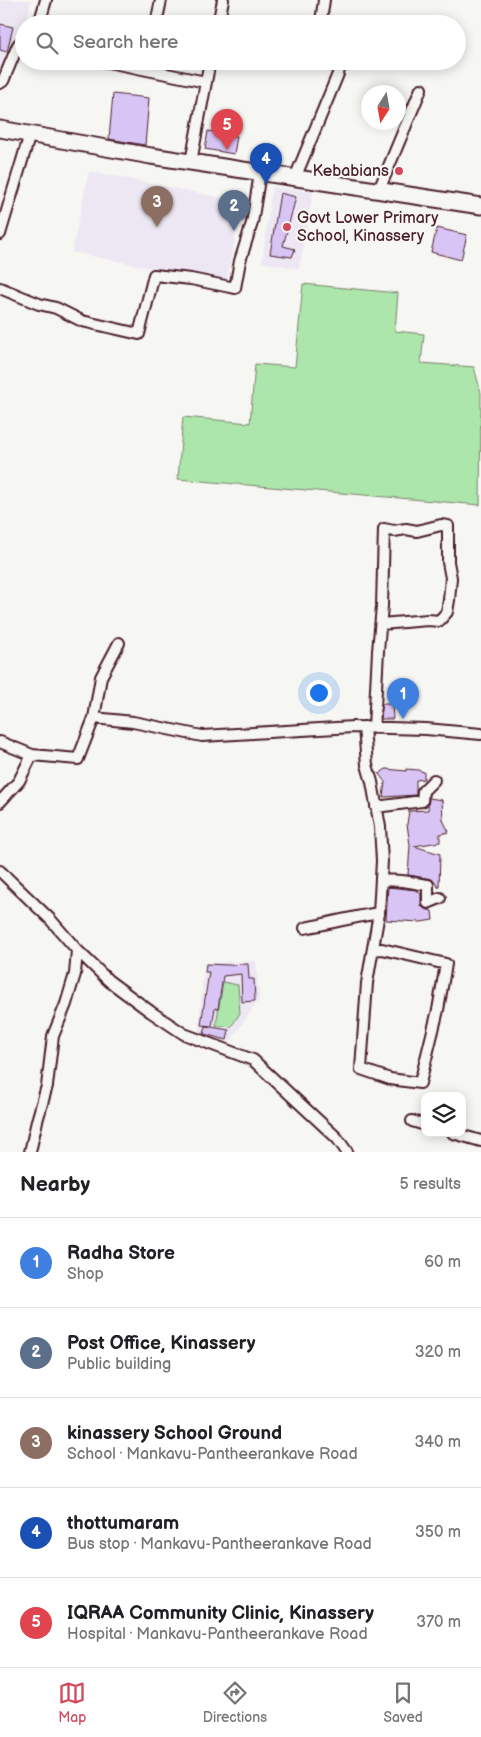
<!DOCTYPE html>
<html lang="en">
<head>
<meta charset="utf-8">
<style>
  :root { --surface:#fff; --page:#f6f6f6; --text:#202124; --muted:#757577; --line:#e0e0e0; --accent:#d1495b }
  body { margin:0; font-family:"Balsamiq Sans",sans-serif; background:var(--page); color:var(--text) }
  .controls { position:absolute; right:15px; bottom:15px; display:grid; overflow:hidden; border-radius:10px; box-shadow:0 2px 12px #0003 }
  .controls button { width:45px; height:45px; display:grid; place-items:center; padding:0; border:0; border-bottom:1px solid var(--line); background:var(--surface); color:var(--text); font:25px sans-serif }
  .compass { position:absolute; left:361px; top:85px; width:45px; height:45px; border-radius:50%; background:var(--surface); box-shadow:0 2px 12px #0003; rotate:191deg }
  .you { position:absolute; left:318px; top:692px; width:18px; height:18px; margin:-12px; border:4px solid #fff; border-radius:50%; background:#1a73e8; box-shadow:0 0 0 8px #1a73e833 }
  .badge { display:grid; place-items:center; width:32px; height:32px; border-radius:50%; background:var(--accent); color:#fff; font-size:16px; font-weight:700 }
  .pin { position:absolute; translate:-50% -41px; filter:drop-shadow(0 1px 2px #0008) }
  .pin::after { content:''; position:absolute; top:26px; width:18px; height:15px; background:inherit; clip-path:polygon(0 0,100% 0,50% 100%) }
  .list { margin:0; padding:0; list-style:none }
  h2 { display:flex; justify-content:space-between; align-items:center; height:65px; margin:0; padding:0 20px; font-size:21px }
  h2 small { font-size:16px; font-weight:400; color:var(--muted) }
  .list li { display:grid; grid-template-columns:32px 1fr auto; gap:15px; align-items:center; box-sizing:border-box; height:90px; padding:0 20px; border-top:1px solid var(--line) }
  .list b { display:block; font-size:19px; white-space:nowrap }
  .list p { margin:0; font-size:16px; white-space:nowrap; color:var(--muted) }
  .list em { font-size:16px; font-style:normal; color:var(--muted) }
  .icon { flex:none; width:28px; height:28px; fill:none; stroke:currentColor; stroke-width:2; stroke-linecap:round; stroke-linejoin:round }
  .map { position:relative; flex:none; width:481px; height:1152px; overflow:hidden }
  .search { position:absolute; background:var(--surface); box-shadow:0 2px 12px #0003; left:15px; right:15px; top:15px; height:55px; display:flex; align-items:center; gap:12px; box-sizing:border-box; padding:0 18px; border-radius:28px; color:var(--muted); font-size:19px }
  .sheet { height:515px; background:var(--surface) }
  nav { display:flex; justify-content:space-around; align-items:center; box-sizing:border-box; height:70px; border-top:1px solid var(--line); background:var(--surface); font-size:14px; color:var(--muted) }
  nav a { display:grid; justify-items:center; gap:2px }
  nav .on { color:var(--accent) }
  .map>svg:first-child { display:block }
</style>
</head>
<body>
<div class="map">
<svg width="481" height="1152" viewBox="0 0 481 1152">
  <rect width="100%" height="100%" fill="#f6f6f2"/>
  <filter id="ink" filterUnits="userSpaceOnUse"><feTurbulence type="fractalNoise" baseFrequency=".02" numOctaves="2"/><feDisplacementMap in="SourceGraphic" scale="10" xChannelSelector="R" yChannelSelector="G"/><feConvolveMatrix kernelMatrix="1 2 1 2 8 2 1 2 1" color-interpolation-filters="sRGB"/></filter>
  <g filter="url(#ink)">
    <path fill="#ede7f3" d="M0,0H31L26,22L24,24V27L0,74Z
      M89,171L242,202L226,283L72,252Z
      M272,187L313,192L299,269L262,262Z
      M256,961L259,999L228,1045L198,1040L204,963Z"/>
    <path fill="#ace6ab" stroke="#7b826b" d="M303,284L398,293L395,331L424,334L421,363L474,367L481,393L480,505L178,479L183,417L250,423L255,364L295,367Z
      M223,982L238,985L240,1013L231,1027L216,1025Z"/>
    <path fill="#d9c5f5" stroke="#4a1f2b" d="M0,24L13,27L7,52L0,50Z
      M113,94L149,98L145,145L109,139Z
      M208,131L237,136L234,154L205,149Z
      M280,193L296,197L283,246L295,249L292,257L270,254Z
      M437,228L467,235L461,260L431,252Z
      M382,704H392L393,719H381Z
      M386,769L406,771V769L418,770L424,772V779L416,780V795L383,797L385,782L379,774Z
      M429,798L442,800L443,820L449,832L440,834V842L414,846L440,854L439,888L432,879L408,875L410,845L407,824L409,811L428,810Z
      M388,887L416,890L421,894V906L425,909L432,911L433,920L421,922L386,920Z
      M206,964L228,965L248,964L249,979H254L255,1001L242,1002L241,974L223,976L218,1009L215,1008L212,1026L201,1025L209,972H205Z
      M206,1026L229,1030L227,1040L204,1034Z"/>
    <g fill="none" stroke-linecap="round" stroke-linejoin="round">
      <defs>
        <path id="street" d="M39,24L46,0
          M156,24L161,0
          M218,24L223,0
          M322,24L321,21L324,0
          M103,61L206,82L191,162
          M206,82L210,61
          M0,83L3,81L18,45L24,39
          M295,178L338,74L341,61
          M379,190L421,89
          M0,234L30,134
          M0,288L39,304L56,308L82,321L139,334L154,275L191,279L235,288L240,261L252,223L260,173
          M94,718L101,677L119,643
          M364,727L367,765L372,782L380,827L382,861L379,913L367,983L361,1069L390,1079L420,1083L438,1010L446,964L382,949L373,950
          M374,727L378,651L382,606L384,529L394,531L406,529L417,531L441,525L448,526V562L451,578L449,600L447,612L439,621L428,620L381,624
          M0,742L32,755L78,759L94,718L133,722L202,736L353,727L426,729L481,734
          M0,802L19,781L32,755
          M376,807L422,801L423,791L434,780
          M0,871L50,919L77,950L75,974L66,1004L53,1036L47,1086L37,1121L30,1152
          M381,880C388,881 395,880 402,881C411,882 419,884 428,885V903L440,898
          M305,928C329,923 354,917 379,913
          M77,950L109,981L151,1012L184,1034L253,1060L337,1138L347,1152
          M412,1121L425,1125
          M453,1133L481,1141"/>
        <path id="secondary" d="M0,129L151,156L481,206"/>
      </defs>
      <use href="#street" stroke="#4a1f2b" stroke-width="14"/>
      <use href="#secondary" stroke="#4a1f2b" stroke-width="19"/>
      <use href="#street" stroke="#f6f6f2" stroke-width="10"/>
      <use href="#secondary" stroke="#f6f6f2" stroke-width="15"/>
    </g>
  </g>
  <g fill="#d1495b" stroke="#f6f6f2" stroke-width="2">
    <circle cx="399" cy="171" r="5"/>
    <circle cx="287" cy="227" r="5"/>
  </g>
  <g text-anchor="middle" dominant-baseline="central" stroke-width="4.5" stroke-linejoin="round" paint-order="stroke">
    <g font-size="16" fill="#4a1f2b" stroke="#f6f6f2" text-anchor="end">
      <text x="389" y="171">Kebabians</text>
      <text x="297" y="218" text-anchor="start">Govt Lower Primary<tspan x="297" dy="18">School, Kinassery</tspan></text>
    </g>
  </g>
</svg>
<div class="controls">
<button><svg class="icon" aria-label="layers" viewBox="0 0 24 24"><path d="M12 4l9 5-9 5-9-5zM3 14l9 5 9-5"/></svg></button>
</div>
<svg class="compass" viewBox="-18 -18 36 36"><path d="M0-13l5 13h-10z" fill="#e53935"/><path d="M0 13l5-13h-10z" fill="#757577"/></svg>
<div class="you"></div>
<div class="pin badge" style="left:403px;top:719px;background:#3f7fe0">1</div>
<div class="pin badge" style="left:234px;top:231px;background:#5c6f8a">2</div>
<div class="pin badge" style="left:157px;top:227px;background:#8d6e63">3</div>
<div class="pin badge" style="left:266px;top:184px;background:#1a4fb4">4</div>
<div class="pin badge" style="left:227px;top:150px;background:#e0444e">5</div>
<div class="search"><svg class="icon" aria-label="search" viewBox="0 0 24 24"><circle cx="10" cy="10" r="6"/><path d="M15 15l6 6"/></svg>Search here</div>
</div>
<section class="sheet">
<h2>Nearby<small>5 results</small></h2>
<ul class="list">
<li><span class="badge" style="background:#3f7fe0">1</span><div><b>Radha Store</b><p>Shop</p></div><em>60 m</em></li>
<li><span class="badge" style="background:#5c6f8a">2</span><div><b>Post Office, Kinassery</b><p>Public building</p></div><em>320 m</em></li>
<li><span class="badge" style="background:#8d6e63">3</span><div><b>kinassery School Ground</b><p>School · Mankavu-Pantheerankave Road</p></div><em>340 m</em></li>
<li><span class="badge" style="background:#1a4fb4">4</span><div><b>thottumaram</b><p>Bus stop · Mankavu-Pantheerankave Road</p></div><em>350 m</em></li>
<li><span class="badge" style="background:#e0444e">5</span><div><b>IQRAA Community Clinic, Kinassery</b><p>Hospital · Mankavu-Pantheerankave Road</p></div><em>370 m</em></li>
</ul>
</section>
<nav>
<a class="on"><svg class="icon" aria-label="map" viewBox="0 0 24 24"><path d="M3 6l6-2 6 2 6-2v14l-6 2-6-2-6 2zM9 4v14M15 6v14"/></svg>Map</a>
<a><svg class="icon" aria-label="directions" viewBox="0 0 24 24"><path d="M12 3l9 9-9 9-9-9zM9 14v-3h6M13 9l2 2-2 2"/></svg>Directions</a>
<a><svg class="icon" aria-label="saved" viewBox="0 0 24 24"><path d="M7 4h10v16l-5-4-5 4z"/></svg>Saved</a>
</nav>
</body>
</html>
